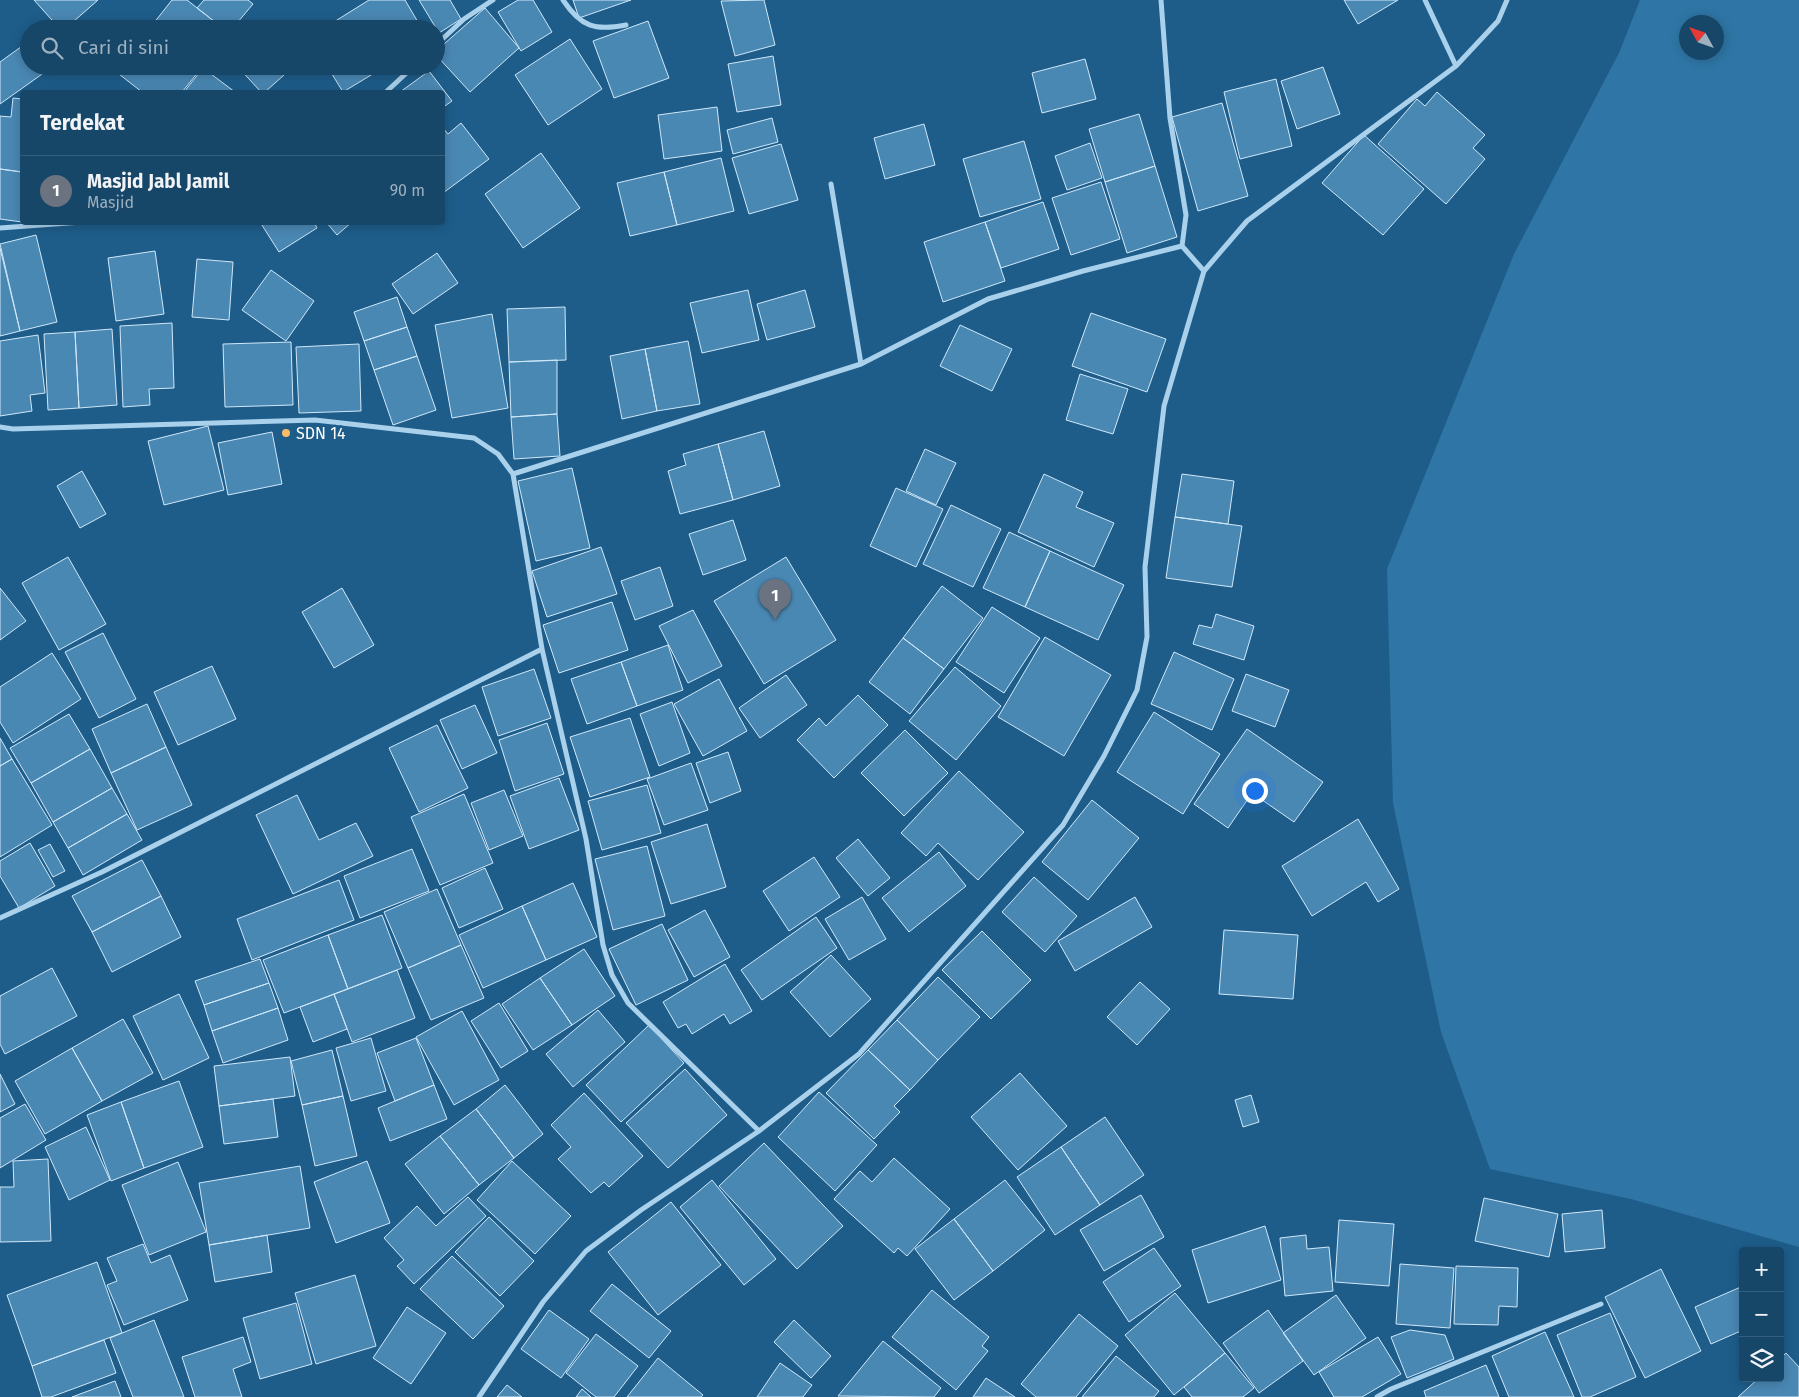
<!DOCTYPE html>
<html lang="id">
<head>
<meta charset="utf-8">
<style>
  :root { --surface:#164668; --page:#1f4d6e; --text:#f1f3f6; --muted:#9eb1c0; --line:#355e7c; --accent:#fabc69 }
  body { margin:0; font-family:"Fira Sans",sans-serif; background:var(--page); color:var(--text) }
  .controls { position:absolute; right:15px; bottom:15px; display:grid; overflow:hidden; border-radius:5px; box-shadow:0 2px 12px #0003 }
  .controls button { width:45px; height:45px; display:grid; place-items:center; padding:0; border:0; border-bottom:1px solid var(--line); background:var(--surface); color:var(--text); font:25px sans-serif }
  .compass { position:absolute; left:1679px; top:15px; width:45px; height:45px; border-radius:50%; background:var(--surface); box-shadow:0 2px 12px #0003; rotate:310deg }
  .you { position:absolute; left:1254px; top:790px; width:18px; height:18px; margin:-12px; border:4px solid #fff; border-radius:50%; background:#1a73e8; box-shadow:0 0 0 8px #1a73e833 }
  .badge { display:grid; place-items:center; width:32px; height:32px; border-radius:50%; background:var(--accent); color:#fff; font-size:16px; font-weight:700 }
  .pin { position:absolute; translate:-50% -41px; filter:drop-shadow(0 1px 2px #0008) }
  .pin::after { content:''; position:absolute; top:26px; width:18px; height:15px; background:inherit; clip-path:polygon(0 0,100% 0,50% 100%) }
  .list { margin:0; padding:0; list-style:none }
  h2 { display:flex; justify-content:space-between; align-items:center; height:65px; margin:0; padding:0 20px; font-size:21px }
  h2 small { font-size:16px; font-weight:400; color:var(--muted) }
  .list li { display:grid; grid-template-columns:32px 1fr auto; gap:15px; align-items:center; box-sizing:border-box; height:70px; padding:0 20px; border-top:1px solid var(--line) }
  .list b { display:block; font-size:19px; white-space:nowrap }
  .list p { margin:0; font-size:16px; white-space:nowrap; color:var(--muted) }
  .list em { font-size:16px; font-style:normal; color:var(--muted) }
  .icon { flex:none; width:28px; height:28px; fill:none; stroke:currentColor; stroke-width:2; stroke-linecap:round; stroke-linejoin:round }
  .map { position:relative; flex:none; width:1799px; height:1397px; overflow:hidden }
  .search { position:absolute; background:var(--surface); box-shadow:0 2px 12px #0003; left:20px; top:20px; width:425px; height:55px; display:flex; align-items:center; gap:12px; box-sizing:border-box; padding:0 18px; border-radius:28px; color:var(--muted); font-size:19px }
  .panel { position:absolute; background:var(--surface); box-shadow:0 2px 12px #0003; left:20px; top:90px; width:425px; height:135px; border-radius:5px }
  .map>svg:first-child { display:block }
</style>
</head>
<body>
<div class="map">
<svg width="1799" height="1397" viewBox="0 0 1799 1397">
  <rect width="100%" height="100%" fill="#1e5d8a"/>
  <path fill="#2f76a6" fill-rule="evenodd" d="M1640,0H1799V1247L1631,1199L1490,1169L1441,1032L1393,803L1387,569L1514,254L1619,53ZM1686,22H1716V52H1686Z"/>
  <path fill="#4a88b4" stroke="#cfe8f9" d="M34,0H98L65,29H60Z
    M172,0H187L224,29H159L153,24Z
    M204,0H248L253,4L232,29H224L197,8Z
    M369,0H405L422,29H332L329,25Z
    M419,0H450L461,19L439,33Z
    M518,0H533L552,32L521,51L498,12Z
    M573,0H631L579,18Z
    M764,0L775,45L735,56L721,1Z
    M1344,0H1398L1358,24Z
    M485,8L519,48L470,92L436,55V51Z
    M648,21L669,78L614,98L593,41Z
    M570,39L602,89L548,125L515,75Z
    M25,44L29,50V66H41L45,72L0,104V62Z
    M773,56L781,105L737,112L728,64Z
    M1085,59L1096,99L1042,113L1032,73Z
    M119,66H203L182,92H142L115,71Z
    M237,66H294L265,92H261Z
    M327,66H386L343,92Z
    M1323,67L1340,114L1297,129L1281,81Z
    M203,68L235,92H184Z
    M429,71L452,101L442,108V92H400Z
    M1276,79L1292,146L1240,159L1224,92Z
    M1437,92L1485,135L1473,148L1485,159L1446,204L1378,144L1417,99L1425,106Z
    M13,98L22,99V172L0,169V116L11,117Z
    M1222,103L1248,196L1198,211L1172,117Z
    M717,107L722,151L664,159L658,115Z
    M1139,114L1155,166L1105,182L1089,129Z
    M772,118L778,142L733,154L727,130Z
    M461,123L489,159L443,193L442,127L448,134Z
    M924,124L935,165L885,179L874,138Z
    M1364,135L1424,189L1383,235L1322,183Z
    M1024,141L1041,199L980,217L963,159Z
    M1090,143L1102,178L1067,190L1055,156Z
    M781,144L798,200L749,214L732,158Z
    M541,153L580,208L523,248L485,194Z
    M721,158L734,211L677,225L664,172Z
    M1155,166L1177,237L1127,253L1105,182Z
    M0,169L22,172V222L0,219Z
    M664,172L677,225L630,236L617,183Z
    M1101,182L1120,239L1071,255L1052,198Z
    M1043,202L1059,249L1001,268L985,222Z
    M260,222H314L317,228L279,252Z
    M326,222H352L337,235Z
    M985,222L1005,281L943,302L924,242Z
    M36,235L57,322L20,331L0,244Z
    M0,248L20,331L0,336Z
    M155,251L164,314L116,321L108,258Z
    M437,253L458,283L413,314L392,284Z
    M197,259L233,262L229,320L192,317Z
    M271,270L314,301L286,341L242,310Z
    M748,290L759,340L702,353L690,303Z
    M805,290L815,327L767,340L757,304Z
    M397,297L407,327L364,341L354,312Z
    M565,307L566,360L509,362L507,309Z
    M1091,313L1166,339L1147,392L1072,366Z
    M492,314L508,408L452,418L435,325Z
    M172,323L174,388L149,389L150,405L123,407L120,326Z
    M960,325L1012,349L992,391L940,366Z
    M407,327L417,356L374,370L364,341Z
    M112,329L117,405L79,408L75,332Z
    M75,332L79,408L48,410L44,334Z
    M38,335L45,393L30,395L32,411L0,416V341Z
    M688,341L700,404L657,411L645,349Z
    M291,342L293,405L225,407L223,344Z
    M359,344L361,411L299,413L296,347Z
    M645,349L657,411L622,419L610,356Z
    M417,356L436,410L393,425L374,370Z
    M557,360V414L511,417L509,362Z
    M1080,374L1128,389L1113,434L1066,420Z
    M557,414L560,456L514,459L511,417Z
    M208,426L224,490L164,505L148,441Z
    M764,431L780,486L733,500L718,444Z
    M272,432L282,484L228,495L218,443Z
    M718,444L733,500L680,514L668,471L686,465L683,454Z
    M925,449L956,463L936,505L906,491Z
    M572,468L590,548L536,561L518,481Z
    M82,471L106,514L80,528L57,486Z
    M1044,474L1083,492L1076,507L1114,523L1094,567L1018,532Z
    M1182,474L1234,481L1228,524L1175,517Z
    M896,488L943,509L916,567L870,546Z
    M951,505L1001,529L973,587L923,564Z
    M1175,517L1242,526L1232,587L1166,578Z
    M733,520L746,560L703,575L689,534Z
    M1009,532L1050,551L1025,607L983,588Z
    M601,547L617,594L547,617L532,571Z
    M1050,551L1124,585L1098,640L1025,607Z
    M68,557L106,624L59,650L22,583Z
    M786,557L836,640L764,684L714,601Z
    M660,567L673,606L635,620L621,581Z
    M942,586L983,618L944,669L903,638Z
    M0,588L26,621L0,640Z
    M342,588L374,645L334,668L302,612Z
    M612,602L628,650L559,673L543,625Z
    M992,607L1040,638L1004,693L956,662Z
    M693,610L722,666L688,683L659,626Z
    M1216,614L1254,626L1244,660L1193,644L1199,625L1212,628Z
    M103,633L136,699L99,718L65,652Z
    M1045,637L1111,675L1064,756L998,717Z
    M903,638L944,669L910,714L869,682Z
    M668,645L683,690L637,706L621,662Z
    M1174,652L1234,679L1212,730L1151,704Z
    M52,653L81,699L13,743L0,722V687Z
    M621,662L637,706L587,724L571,679Z
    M212,666L236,719L178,745L154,692Z
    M955,667L1001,706L956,760L909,721Z
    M534,669L551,718L498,736L482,687Z
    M1246,674L1289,690L1275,727L1232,711Z
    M786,675L807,705L760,738L739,708Z
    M719,679L747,731L703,756L674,704Z
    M858,695L888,725L834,778L797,740L819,718L826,726Z
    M672,702L690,753L659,766L640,714Z
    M147,704L166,747L111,773L92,729Z
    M475,705L497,753L462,769L440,720Z
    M1154,712L1220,754L1183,814L1117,772Z
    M69,714L90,749L31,783L10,748Z
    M630,718L650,777L590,797L570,737Z
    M547,723L564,774L515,791L499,740Z
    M437,725L468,788L419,812L389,748Z
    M1247,729L1323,782L1294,822L1252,793L1228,828L1194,804Z
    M905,730L948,773L904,816L861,773Z
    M0,738L12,759L0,766Z
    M166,747L192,805L137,830L111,773Z
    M90,749L112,788L53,822L31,783Z
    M728,752L741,791L710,803L696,763Z
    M12,759L52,825L0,857V766Z
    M691,763L708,810L664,825L647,779Z
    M959,771L1024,832L978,880L938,843L926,856L901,833Z
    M559,778L579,830L529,849L510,796Z
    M647,785L661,833L602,850L588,801Z
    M112,788L127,814L68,848L53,822Z
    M504,790L523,836L489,850L471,803Z
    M464,794L493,863L440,885L411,817Z
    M297,795L319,840L356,823L373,856L293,894L256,815Z
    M1092,800L1139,838L1088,900L1042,862Z
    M127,814L142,840L83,875L68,848Z
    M1358,819L1399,889L1378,902L1366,882L1312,916L1282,866Z
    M707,824L726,887L671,904L651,842Z
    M858,839L890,878L868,896L836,858Z
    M30,843L55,886L19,908L0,876V861Z
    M50,844L65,871L53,877L38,850Z
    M647,846L665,916L613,930L595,859Z
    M412,849L429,891L360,918L344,876Z
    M939,852L966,886L909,932L882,898Z
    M814,857L840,897L789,931L763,891Z
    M142,860L161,896L92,932L72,896Z
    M485,868L503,909L459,928L442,888Z
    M1034,877L1077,916L1045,952L1002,912Z
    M339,880L354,920L252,960L237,919Z
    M573,883L597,937L546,960L522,906Z
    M437,889L461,945L408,968L384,912Z
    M161,896L181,937L112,972L92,932Z
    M862,897L886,939L849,960L825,919Z
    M1135,897L1152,927L1075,971L1058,941Z
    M522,906L546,960L483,988L459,935Z
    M705,910L730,957L694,977L668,930Z
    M382,915L402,968L348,989L328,935Z
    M816,917L837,948L762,1000L741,970Z
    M662,924L688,980L636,1005L609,949Z
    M1224,930L1298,935L1293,999L1219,994Z
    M982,931L1031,980L991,1019L942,970Z
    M328,935L348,989L284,1013L263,960Z
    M461,945L484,998L431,1020L408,968Z
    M584,949L615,996L572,1025L540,978Z
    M831,955L871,999L830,1037L790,992Z
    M260,959L269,983L204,1005L195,981Z
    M725,964L752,1011L730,1024L724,1014L692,1034L686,1024L678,1028L663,1002Z
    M52,968L77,1016L5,1054L0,1044V996Z
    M397,970L415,1018L352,1042L334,994Z
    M938,977L980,1017L938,1060L897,1020Z
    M540,978L572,1025L533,1050L502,1004Z
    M1140,982L1170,1009L1137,1045L1107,1017Z
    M269,983L278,1008L212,1031L204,1005Z
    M179,994L209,1058L163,1080L133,1016Z
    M334,994L347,1029L313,1042L300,1007Z
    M499,1003L528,1051L501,1068L471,1021Z
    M278,1008L288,1040L223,1063L212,1031Z
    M598,1010L625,1042L573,1087L546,1054Z
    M462,1011L499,1080L454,1105L416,1037Z
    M123,1019L153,1073L102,1101L72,1048Z
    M897,1020L938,1060L910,1090L868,1050Z
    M649,1025L684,1063L621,1122L586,1085Z
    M371,1038L386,1091L351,1101L336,1048Z
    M416,1038L434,1085L395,1101L377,1053Z
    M72,1048L102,1101L45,1134L15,1081Z
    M332,1050L343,1096L302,1105L291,1061Z
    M868,1050L910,1090L894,1106L900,1112L874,1139L826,1093Z
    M290,1057L295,1096L219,1106L214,1066Z
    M685,1069L727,1115L668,1168L626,1123Z
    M1020,1073L1067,1126L1018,1170L971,1117Z
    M0,1074L15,1104L0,1112Z
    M179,1081L203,1147L144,1168L121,1102Z
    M434,1085L447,1119L390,1141L378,1108Z
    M505,1085L543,1134L514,1158L476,1109Z
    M819,1092L877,1145L835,1191L778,1137Z
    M584,1093L643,1156L609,1187L604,1182L591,1193L558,1159L571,1147L551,1125Z
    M1251,1095L1259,1122L1243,1127L1235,1100Z
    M343,1096L357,1156L315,1166L302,1105Z
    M273,1099L278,1137L224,1144L219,1106Z
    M121,1102L144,1168L111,1181L87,1115Z
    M25,1104L46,1140L0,1168V1118Z
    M476,1109L514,1158L479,1185L440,1136Z
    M1105,1117L1144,1175L1100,1205L1061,1147Z
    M86,1127L110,1180L69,1200L45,1147Z
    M440,1136L479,1185L444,1214L405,1164Z
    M764,1143L843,1226L797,1269L719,1186Z
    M1061,1147L1100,1205L1055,1235L1017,1177Z
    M894,1158L950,1209L907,1256L898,1248L894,1253L834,1199L860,1171L872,1182Z
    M48,1159L51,1241L0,1242V1187H14L13,1161Z
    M367,1161L390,1223L336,1243L314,1182Z
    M512,1161L571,1216L535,1254L477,1200Z
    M178,1162L206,1232L149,1255L122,1185Z
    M300,1166L310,1228L209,1245L199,1183Z
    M712,1180L776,1259L744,1285L680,1207Z
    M1005,1180L1045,1230L993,1271L954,1219Z
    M1141,1195L1164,1237L1104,1271L1080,1230Z
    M468,1197L486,1216L414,1284L397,1266L404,1260L384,1238L417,1206L436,1226Z
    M1484,1198L1558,1214L1549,1257L1475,1241Z
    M671,1202L721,1265L658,1315L608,1252Z
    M1602,1210L1605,1248L1565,1252L1562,1214Z
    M489,1217L534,1261L500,1296L455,1252Z
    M954,1219L993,1271L954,1300L915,1249Z
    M1339,1220L1394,1224L1389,1286L1335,1282Z
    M1265,1226L1281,1280L1208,1303L1192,1250Z
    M267,1235L272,1272L215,1282L209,1245Z
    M1306,1235L1307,1249L1329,1247L1333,1291L1285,1296L1280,1238Z
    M143,1244L151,1263L170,1255L188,1300L124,1325L107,1285L117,1281L107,1258Z
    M1154,1248L1181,1286L1129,1322L1103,1282Z
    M452,1256L504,1306L473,1339L420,1289Z
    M97,1262L122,1333L32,1366L7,1295Z
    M1400,1264L1454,1268L1450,1328L1396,1324Z
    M1456,1266L1518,1268L1517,1307L1499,1306L1498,1325L1454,1324Z
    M1661,1269L1701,1351L1645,1378L1605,1297Z
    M355,1275L376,1346L316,1364L295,1293Z
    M612,1284L671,1331L649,1358L590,1311Z
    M1743,1286V1330L1711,1344L1695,1307Z
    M932,1290L989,1337L982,1346L988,1351L956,1390L892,1337Z
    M1175,1293L1225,1353L1174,1395L1125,1335Z
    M1336,1295L1366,1338L1314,1375L1283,1333Z
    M296,1303L312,1364L260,1379L243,1318Z
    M407,1307L446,1333L411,1384L373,1358Z
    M549,1310L589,1339L561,1378L521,1349Z
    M1268,1310L1303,1361L1259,1393L1223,1343Z
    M1610,1313L1636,1377L1590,1397H1582L1557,1335Z
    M1079,1314L1118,1346L1076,1397H1036L1021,1384Z
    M154,1320L184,1397H133L110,1338Z
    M794,1320L831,1356L811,1378L774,1342Z
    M1410,1330L1445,1335L1454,1359L1407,1378L1391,1337Z
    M1545,1332L1574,1397H1509L1492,1356Z
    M596,1334L638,1366L614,1397H596L566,1373Z
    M243,1337L251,1362L233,1369L242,1397H195L182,1357Z
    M1378,1337L1401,1374L1362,1397H1334L1319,1372Z
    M104,1340L116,1373L51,1397H42L32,1366Z
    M883,1341L941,1388L934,1397L838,1396Z
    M1225,1353L1254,1388L1243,1397H1192L1184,1387Z
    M1786,1353L1799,1367V1397H1738L1759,1378H1780V1359Z
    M1116,1356L1159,1391L1154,1397H1082Z
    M658,1358L703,1395L701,1397H627Z
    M780,1363L812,1385L803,1397H757Z
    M1486,1365L1499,1397H1426L1424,1391Z
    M986,1378L1015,1397H973Z
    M115,1381L121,1397H72Z
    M507,1385L522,1397H497Z
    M582,1389L591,1397H576Z"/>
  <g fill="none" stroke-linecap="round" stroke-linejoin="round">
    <path stroke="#aad1ec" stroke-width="5" d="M563,0C581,27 595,31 626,25
      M1161,0L1170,118L1186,215L1182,246
      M1425,0L1456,66
      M436,45L464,19L493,0
      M386,92L414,66
      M831,184L861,364
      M0,228L82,222
      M0,427L13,429L315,420L474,438L498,454L513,474L542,649L586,839L603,945L612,975L628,1003L759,1131
      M513,474L861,364L988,299L1083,271L1182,246L1204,271
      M0,918L102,872L542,649
      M479,1397L543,1302L586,1251L641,1210L759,1131L859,1054L1063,825L1104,756L1137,690L1147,637L1145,567L1164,406L1204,271L1247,221L1456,66L1498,21L1507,0
      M1377,1397L1391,1389L1601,1304"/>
  </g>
  <circle fill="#fabc69" stroke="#1e5d8a" stroke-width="2" cx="286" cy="433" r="5"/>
  <g text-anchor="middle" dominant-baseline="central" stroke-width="4.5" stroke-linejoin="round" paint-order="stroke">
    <g font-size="16" fill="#fff" stroke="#1e5d8a" text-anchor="start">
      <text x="296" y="433">SDN 14</text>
    </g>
  </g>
</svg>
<div class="controls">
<button>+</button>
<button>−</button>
<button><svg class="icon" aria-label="layers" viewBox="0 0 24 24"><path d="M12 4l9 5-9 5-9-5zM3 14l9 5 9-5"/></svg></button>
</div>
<svg class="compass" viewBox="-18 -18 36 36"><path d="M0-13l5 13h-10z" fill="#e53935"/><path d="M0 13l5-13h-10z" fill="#9eb1c0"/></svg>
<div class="you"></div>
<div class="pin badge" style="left:775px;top:620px;background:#6b7280">1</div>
<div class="search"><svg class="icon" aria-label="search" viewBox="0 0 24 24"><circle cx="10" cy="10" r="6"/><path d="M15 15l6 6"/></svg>Cari di sini</div>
<section class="panel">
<h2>Terdekat<small></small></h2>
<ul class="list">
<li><span class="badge" style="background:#6b7280">1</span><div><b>Masjid Jabl Jamil</b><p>Masjid</p></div><em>90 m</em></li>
</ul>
</section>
</div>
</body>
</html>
